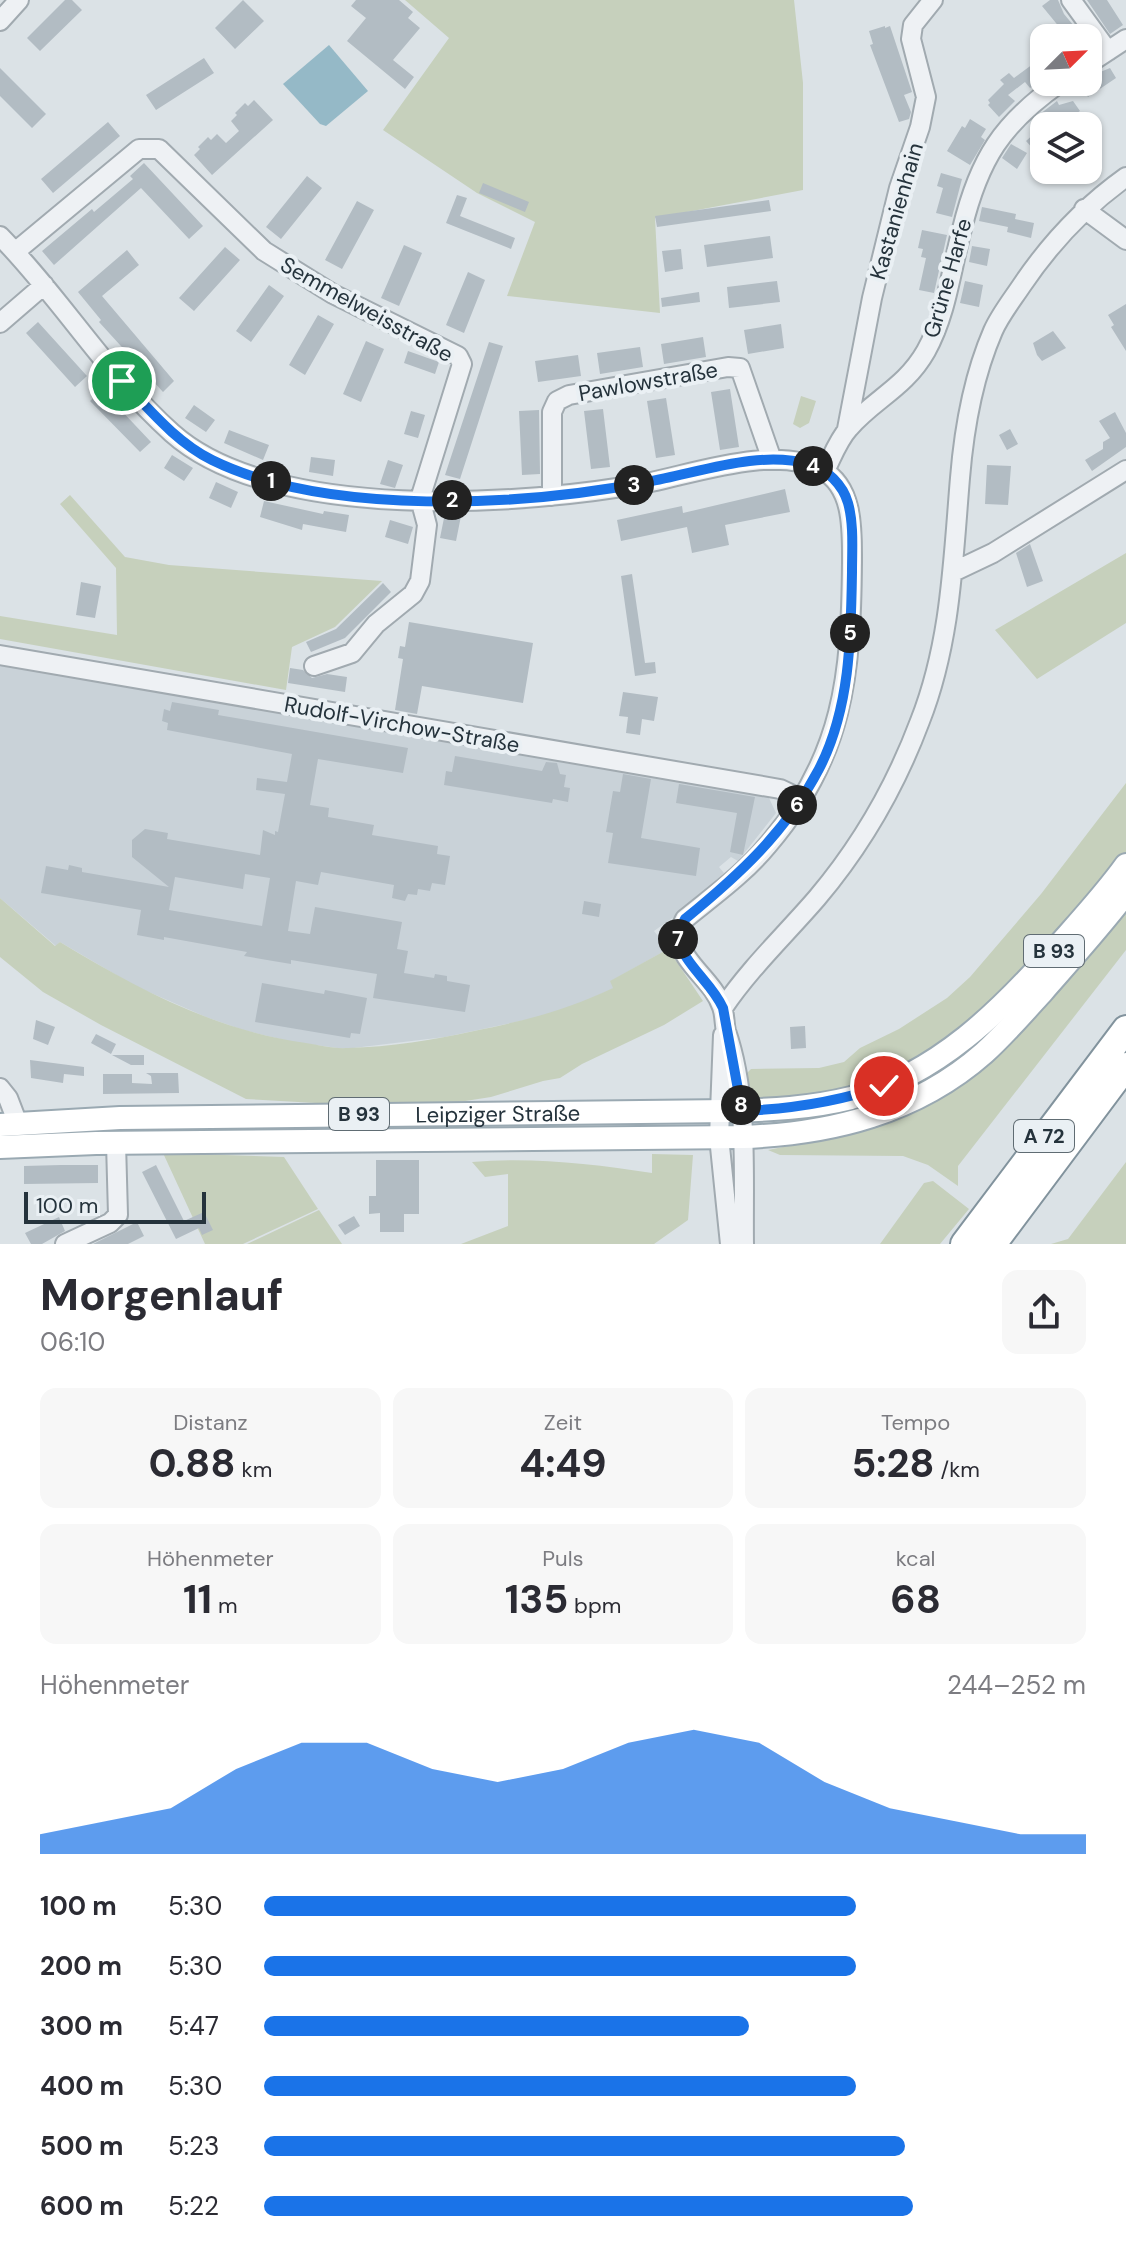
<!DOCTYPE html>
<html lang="de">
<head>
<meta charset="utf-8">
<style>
	:root { --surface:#fff; --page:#f7f7f7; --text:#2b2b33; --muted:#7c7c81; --accent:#1a73e8 }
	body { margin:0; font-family:"DM Sans",sans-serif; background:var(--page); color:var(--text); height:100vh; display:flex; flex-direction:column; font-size:30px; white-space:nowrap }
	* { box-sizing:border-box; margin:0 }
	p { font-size:26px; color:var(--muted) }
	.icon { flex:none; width:44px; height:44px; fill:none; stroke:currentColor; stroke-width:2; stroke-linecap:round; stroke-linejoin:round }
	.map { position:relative; height:1244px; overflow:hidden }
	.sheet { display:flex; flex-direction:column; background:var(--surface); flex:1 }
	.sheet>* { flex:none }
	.needle { width:52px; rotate:66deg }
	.controls { position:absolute; left:1030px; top:24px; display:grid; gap:16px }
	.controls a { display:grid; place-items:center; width:72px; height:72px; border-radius:16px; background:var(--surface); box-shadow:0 2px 6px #0004; font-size:40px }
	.scale { position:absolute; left:24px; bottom:20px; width:182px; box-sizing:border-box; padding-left:8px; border:4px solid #25333c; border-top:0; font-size:22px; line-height:28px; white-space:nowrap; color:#25333c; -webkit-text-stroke:6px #eaf0f4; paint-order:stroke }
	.pin { position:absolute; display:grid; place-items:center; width:68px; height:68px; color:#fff; margin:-34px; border:4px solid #fff; border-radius:50%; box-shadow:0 2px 8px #0007 }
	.km { position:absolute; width:40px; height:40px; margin:-20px; border-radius:50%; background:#222; color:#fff; font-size:22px; line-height:40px; text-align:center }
	.round { display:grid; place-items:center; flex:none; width:84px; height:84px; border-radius:16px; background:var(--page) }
	.head { display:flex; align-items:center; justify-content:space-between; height:136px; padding:0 40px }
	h1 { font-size:44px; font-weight:700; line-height:60px }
	.stats { display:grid; grid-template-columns:repeat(3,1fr); gap:12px; height:136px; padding:8px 40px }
	.stats div { display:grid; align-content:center; border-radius:16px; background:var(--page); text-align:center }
	.stats b { font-size:40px; font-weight:700 }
	.stats small { font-size:22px; font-weight:400 }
	.stats p { font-size:22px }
	.chart { height:224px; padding:16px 40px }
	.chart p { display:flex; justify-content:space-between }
	.chart svg { width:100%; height:144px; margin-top:8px; fill:var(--accent); opacity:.7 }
	ul { padding:0 40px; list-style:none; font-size:26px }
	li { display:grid; grid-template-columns:128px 96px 1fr; align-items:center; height:60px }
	li i { height:20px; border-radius:10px; background:var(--accent) }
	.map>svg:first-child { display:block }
	.built { fill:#c9d2d8 }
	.green { fill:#c6d0bc }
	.water { fill:#95b9c7 }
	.building { fill:#b2bcc3; fill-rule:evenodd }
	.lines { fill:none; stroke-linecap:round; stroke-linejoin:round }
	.minor-casing { stroke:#a1aab0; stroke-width:22 }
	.major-casing { stroke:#9aa9b2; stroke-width:26 }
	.highway-casing { stroke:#82939d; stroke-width:30 }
	.minor { stroke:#eef1f4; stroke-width:18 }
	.major { stroke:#fff; stroke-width:22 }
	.highway { stroke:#fff; stroke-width:26 }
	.route-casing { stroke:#fff; stroke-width:16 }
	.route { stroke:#1a73e8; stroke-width:10 }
	.labels { text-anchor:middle; stroke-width:8; stroke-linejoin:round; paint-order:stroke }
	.shield { fill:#eaf0f4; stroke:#606c73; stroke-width:2 }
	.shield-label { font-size:20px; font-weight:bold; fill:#25333c }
	.street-label { font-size:22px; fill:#25333c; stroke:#eaf0f4 }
</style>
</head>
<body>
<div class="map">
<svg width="1126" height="1244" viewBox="0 0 1126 1244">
	<rect width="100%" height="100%" fill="#dbe2e6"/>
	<path class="built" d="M0 664 609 767 610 770 740 789 769 798 776 813 738 861 731 857 719 867 724 873 681 912 654 931 668 949 611 981 614 988 571 1008 535 1018 445 1037 345 1049 293 1042 243 1030 206 1017 135 986 60 942 56 946 0 898Z"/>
	<path class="green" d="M405 0H794L803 83V190L655 218 660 313 507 296 535 222 477 193 383 130 449 38Z
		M801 396 816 401 809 423 800 428 793 424Z
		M70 495 125 557 169 565 382 581 335 627 292 647 286 690 0 639V616L117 635 116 568 60 504Z
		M1126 553V623L1037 679 995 630Z
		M1126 783V853L1106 880 976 1021 909 1064 834 1093 764 1100 753 1094 745 1075 751 1069 819 1068 844 1062 860 1048 899 1029 947 998 970 977 1041 894Z
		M0 898 55 946 60 942C136 988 216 1031 306 1043 319 1045 334 1049 348 1048 390 1047 434 1040 474 1031 527 1020 564 1011 613 988L610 981 668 949 703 1001 664 1025 582 1064 560 1078 543 1081 491 1097 446 1104 316 1103 246 1099 101 1025 43 992 0 957Z
		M1126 906V950L958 1166V1186L928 1165 903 1156 780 1155 768 1150 833 1137 938 1097Z
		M163 1153 284 1157 318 1209 243 1244H205Z
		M652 1154 693 1155 688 1220 654 1244H461L508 1226V1174L485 1177 472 1162C533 1157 592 1164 652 1173Z
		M1126 1162V1244H1051L1068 1239Z
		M933 1181 969 1209 940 1244H880L924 1183Z
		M319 1210 342 1244H247Z"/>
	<path class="water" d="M329 45 368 91 326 126 320 124 283 84Z"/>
	<path class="building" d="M65 0H72L82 10 40 51 27 38Z
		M243 0 264 21 235 49 215 28Z
		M356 0H399L413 12 408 18 420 28 393 60 414 77 405 89 347 41 366 18 351 6Z
		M1050 0H1058L1064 14 1084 38H1060L1065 34 1042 6Z
		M1087 0H1107L1123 25 1110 34Z
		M885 26V28L890 26 912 92 904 95 911 112 909 119 899 122 870 45 873 44 869 31Z
		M204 58 214 73 156 110 146 95Z
		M1033 64 1044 78 1030 88 1025 82 1008 95 1015 101 999 117 988 105 990 103 988 100 1004 84 1000 80 1009 73 1014 78Z
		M0 68 46 114 32 128 0 96Z
		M1110 68 1116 78 1088 97 1079 84 1088 82V78L1093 75Z
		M254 100 273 120 212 175 194 155 200 149 198 147 208 137 211 140 217 134 226 143 239 131 231 121 237 115 235 113 245 103 248 106Z
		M1057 101 1059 105 1073 101 1080 111 1057 126H1048L1040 114Z
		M970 119 986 129 981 137 985 140 970 165 947 151 962 126 965 128Z
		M108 122 120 136 53 193 41 179Z
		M1036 132 1044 140V161L1026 141Z
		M1011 144 1027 153 1017 169 1002 158Z
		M144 163 203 226 189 239 141 188 54 265 42 251 92 209 94 212 133 179 130 176Z
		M941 173 962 179 952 217 936 213 943 188 937 186Z
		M307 176 322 188 281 239 266 227Z
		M483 183 529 202 525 212 479 193Z
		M457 195 467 198 460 216 515 238 511 249 446 223Z
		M769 200 771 211 657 227 655 216Z
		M357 201 374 210 342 269 325 260Z
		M982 207 1016 214 1015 219 1034 223 1031 238 1007 232 1008 227 979 221Z
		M922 230 947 235 934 293 919 290 926 258 921 257 923 249 918 248Z
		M770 236 773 258 707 267 704 245Z
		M404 245 422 253 399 306 381 298Z
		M972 246 990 249 987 266 969 262Z
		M225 247 240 260 194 311 179 298Z
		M681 249 683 269 665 272 662 251Z
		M127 250 139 265 102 296 174 381 163 392 99 322 101 320 78 292Z
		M468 272 485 280 464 333 446 325Z
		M777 281 780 302 729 308 727 287Z
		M965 281 983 285 979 307 960 303Z
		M269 285 284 296 251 342 236 331Z
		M699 292 700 302 662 307 661 298Z
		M1126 304V351L1111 327 1114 325 1108 315Z
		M318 315 334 324 305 375 289 365Z
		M38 322 87 376 75 387 26 333Z
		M781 324 784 348 748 354 744 330Z
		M1053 331 1066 348 1042 361 1037 355 1033 343Z
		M703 337 706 357 664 364 661 344Z
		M366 341 384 349 361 402 343 394Z
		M489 342 503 346 460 479 445 475Z
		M640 347 643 367 600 374 597 353Z
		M408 351 439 362 435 374 404 363Z
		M578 355 581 376 538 382 535 361Z
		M730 389 739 447 720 450 711 392Z
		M102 390 151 442 140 452 90 401Z
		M666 398 675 455 656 458 647 401Z
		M194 405 215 420 206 432 185 418Z
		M603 409 610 467 591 469 584 411Z
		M539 410 540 474 522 475 519 411Z
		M411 411 425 415 418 438 404 434Z
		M1115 412 1126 433V447L1092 471 1085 460 1103 449V442L1110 438 1099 421Z
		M1010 429 1018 444 1007 450 999 435Z
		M229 430 269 445 263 460 224 443Z
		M172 455 193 468 184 481 164 468Z
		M311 457 335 460 333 476 309 472Z
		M388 460 403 465 395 488 380 484Z
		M987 465 1011 466 1008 505 985 504Z
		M216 482 238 492 231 508 209 498Z
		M785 489 790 512 725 525 729 545 692 553 687 527 621 541 617 520 682 506 683 513Z
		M264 501 323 514 324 511 349 515 346 532 303 524 302 530 260 517Z
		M445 513 461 516 456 541 440 538Z
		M390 520 413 527 408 544 385 537Z
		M1030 544 1043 581 1027 587 1016 553Z
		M632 574 645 663 655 662 656 673 635 676 621 576Z
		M81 582 101 586 95 618 76 615Z
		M383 583 391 592 345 638 311 652 306 642 336 629Z
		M409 622 533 643 523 703 422 686 417 714 395 710 403 659 398 658 400 646 405 647Z
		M290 668 303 670 312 678 327 674 347 677 345 692 288 683Z
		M623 692 658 697 654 721 642 719 640 735 626 733 628 717 619 716Z
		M172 702 219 710 218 715 408 748 403 773 318 759 310 805 329 808 328 817 374 825 372 835 438 846 437 854 450 856 445 885 432 883 430 891 418 889 417 895 408 894 405 901 392 898 394 885 321 872 318 885 296 881 288 931 310 934 315 907 402 922 397 949 408 951 404 973 434 978 435 974 447 976V981L470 985 465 1012 373 998 377 974 291 960V964L273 961 244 956 247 952 164 937V940L137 935 141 910 41 893 46 866 68 870 69 865 82 868V872L169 887 132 857V840L145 829 168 833 167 839 260 855 263 830 275 835V831L278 832 285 794 256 790 257 778 287 782 292 754 167 730 168 723 162 721 164 709 170 711ZM245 874 270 878 262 926 169 910 175 877 243 889Z
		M455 756 542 771 546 762 557 763 560 774 566 775 564 787 570 788 568 802 553 799 552 803 444 785 446 771 452 772Z
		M623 774 651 779 641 838 700 848 696 876 608 863 613 833 606 832 613 791 620 792Z
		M679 784 755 797 743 855 730 852 737 813 676 803Z
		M584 901 601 904 599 917 582 914Z
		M262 983 324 994 325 990 367 998 360 1034 351 1033 350 1038 255 1022Z
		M36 1020 55 1027 48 1045 33 1039Z
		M805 1026 806 1048 791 1049 790 1027Z
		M96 1034 116 1044 111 1054 91 1043Z
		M112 1055H144V1065H131Z
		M30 1060 84 1067V1076L64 1074 63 1083 31 1078Z
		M146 1073H178L179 1093 103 1094V1074H132V1083L152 1084 151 1076Z
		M376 1160H419V1214H404V1232H380V1213L369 1214V1196H376Z
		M61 1165H98V1183L24 1184V1166Z
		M156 1165 184 1221 204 1212 213 1230 202 1235 199 1228 176 1239 142 1172Z
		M354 1216 360 1226 345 1235 338 1225Z
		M59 1217 65 1231 42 1244H31L25 1233Z
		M137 1222 144 1236 128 1244H93Z"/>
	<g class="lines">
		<g class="minor-casing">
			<path id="minor" d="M1071 0 1108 51
				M0 21 19 0
				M1088 64 1126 39
				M1084 209 1126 240
				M0 236C61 298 107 375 172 433 273 523 526 506 651 482 699 472 777 445 822 470 854 487 852 531 852 562 851 675 844 757 767 846 744 874 713 896 685 919L677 935C683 965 713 980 722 1007 725 1015 724 1023 726 1031 749 1098 743 1174 744 1244
				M15 252 139 149H159L264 251 333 294 458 356 462 364 420 499 427 525 420 581 413 594 376 624 352 653 314 666
				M0 323 44 285
				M847 429 872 298 899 188 920 127 926 97 911 39 913 25 933 0
				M825 471C832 457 838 440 849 428 874 399 905 388 926 351 947 313 951 270 962 229 979 159 1002 123 1061 82
				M552 496V412L557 401 569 395 728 367 740 368 772 460
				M953 572 993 553 1126 470
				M0 655 780 789 801 799
				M723 1008C750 968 786 934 817 898 861 846 896 785 920 721 951 642 953 561 960 478 964 429 973 377 993 331 1000 315 1012 300 1022 285 1051 242 1084 207 1126 177
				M723 1035 719 1137 730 1244
				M0 1088 8 1098 18 1124
				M65 1244 110 1223 118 1215 116 1143"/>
		</g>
		<g class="major-casing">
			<g id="major">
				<path id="s1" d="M0 1125 120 1118 729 1111C770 1110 811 1108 851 1098 938 1074 1001 1011 1059 945 1082 919 1106 893 1126 865"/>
				<path d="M0 1147 96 1143 742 1137C831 1134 916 1113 984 1053 1005 1034 1024 1012 1043 991 1071 959 1100 927 1126 893"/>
			</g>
		</g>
		<g class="highway-casing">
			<path id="highway" d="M964 1244 1126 1029
				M993 1244 1126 1066"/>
		</g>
		<use href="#minor" class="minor"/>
		<use href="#major" class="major"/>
		<use href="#highway" class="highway"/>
	</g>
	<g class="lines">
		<g class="route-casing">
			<path id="route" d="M122 381C150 410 176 442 212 460 328 517 523 506 647 482 699 473 757 450 809 464 827 469 843 485 848 503 854 524 852 550 852 572 851 639 850 709 819 769 786 832 739 875 685 919L677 935C683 965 711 981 723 1008L742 1111C791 1109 837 1102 884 1086"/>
		</g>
		<use href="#route" class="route"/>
	</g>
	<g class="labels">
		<g class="shield">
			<rect x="1024" y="935" width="60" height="32" rx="6"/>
			<rect x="329" y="1098" width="60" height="32" rx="6"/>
			<rect x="1014" y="1120" width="60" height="32" rx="6"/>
		</g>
		<g class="shield-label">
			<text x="1054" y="958">B 93</text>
			<text x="359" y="1121">B 93</text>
			<text x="1044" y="1143">A 72</text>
		</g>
		<g class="street-label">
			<text transform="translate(896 211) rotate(-74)" y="8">Kastanienhain</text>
			<text transform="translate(947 278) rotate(-74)" y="8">Grüne Harfe</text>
			<text transform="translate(367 309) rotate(29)" y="8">Semmelweisstraße</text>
			<text transform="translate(648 381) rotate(-10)" y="8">Pawlowstraße</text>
			<text transform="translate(402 724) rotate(10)" y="8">Rudolf-Virchow-Straße</text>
			<text dy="8" stroke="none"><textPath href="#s1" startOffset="498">Leipziger Straße</textPath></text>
		</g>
	</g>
</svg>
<div class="controls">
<a><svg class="needle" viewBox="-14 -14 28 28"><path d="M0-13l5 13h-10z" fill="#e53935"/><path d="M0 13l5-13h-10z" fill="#7c7c81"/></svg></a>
<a><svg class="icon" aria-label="layers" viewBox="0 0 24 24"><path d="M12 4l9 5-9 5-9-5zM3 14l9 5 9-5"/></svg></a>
</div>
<div class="scale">100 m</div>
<div class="pin" style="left:122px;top:381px;background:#1e9e55"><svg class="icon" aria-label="arrive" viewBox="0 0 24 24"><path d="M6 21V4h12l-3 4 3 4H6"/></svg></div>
<div class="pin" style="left:884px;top:1086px;background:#d93025"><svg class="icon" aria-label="check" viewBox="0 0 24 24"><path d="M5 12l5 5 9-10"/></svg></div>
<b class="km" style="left:271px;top:481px">1</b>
<b class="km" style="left:452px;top:500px">2</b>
<b class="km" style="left:634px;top:485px">3</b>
<b class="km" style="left:813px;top:466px">4</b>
<b class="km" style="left:850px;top:633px">5</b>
<b class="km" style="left:797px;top:805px">6</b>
<b class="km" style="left:678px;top:939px">7</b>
<b class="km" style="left:741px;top:1105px">8</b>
</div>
<section class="sheet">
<div class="head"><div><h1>Morgenlauf</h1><p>06:10</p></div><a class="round"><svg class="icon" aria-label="share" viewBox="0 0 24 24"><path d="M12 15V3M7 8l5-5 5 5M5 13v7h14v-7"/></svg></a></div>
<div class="stats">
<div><p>Distanz</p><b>0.88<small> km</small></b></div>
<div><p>Zeit</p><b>4:49</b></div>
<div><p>Tempo</p><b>5:28<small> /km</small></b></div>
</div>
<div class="stats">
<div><p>Höhenmeter</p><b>11<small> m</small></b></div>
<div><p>Puls</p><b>135<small> bpm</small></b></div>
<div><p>kcal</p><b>68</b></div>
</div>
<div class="chart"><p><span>Höhenmeter</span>244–252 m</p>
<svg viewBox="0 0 160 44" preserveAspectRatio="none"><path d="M0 44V38L10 34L20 30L30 18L40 10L50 10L60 18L70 22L80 18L90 10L100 6L110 10L120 22L130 30L140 34L150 38L160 38V44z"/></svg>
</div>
<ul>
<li><b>100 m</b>5:30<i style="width:72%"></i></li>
<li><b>200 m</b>5:30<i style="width:72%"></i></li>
<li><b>300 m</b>5:47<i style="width:59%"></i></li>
<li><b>400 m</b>5:30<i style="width:72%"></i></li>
<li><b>500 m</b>5:23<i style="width:78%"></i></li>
<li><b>600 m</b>5:22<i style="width:79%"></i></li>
</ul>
</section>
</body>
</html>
